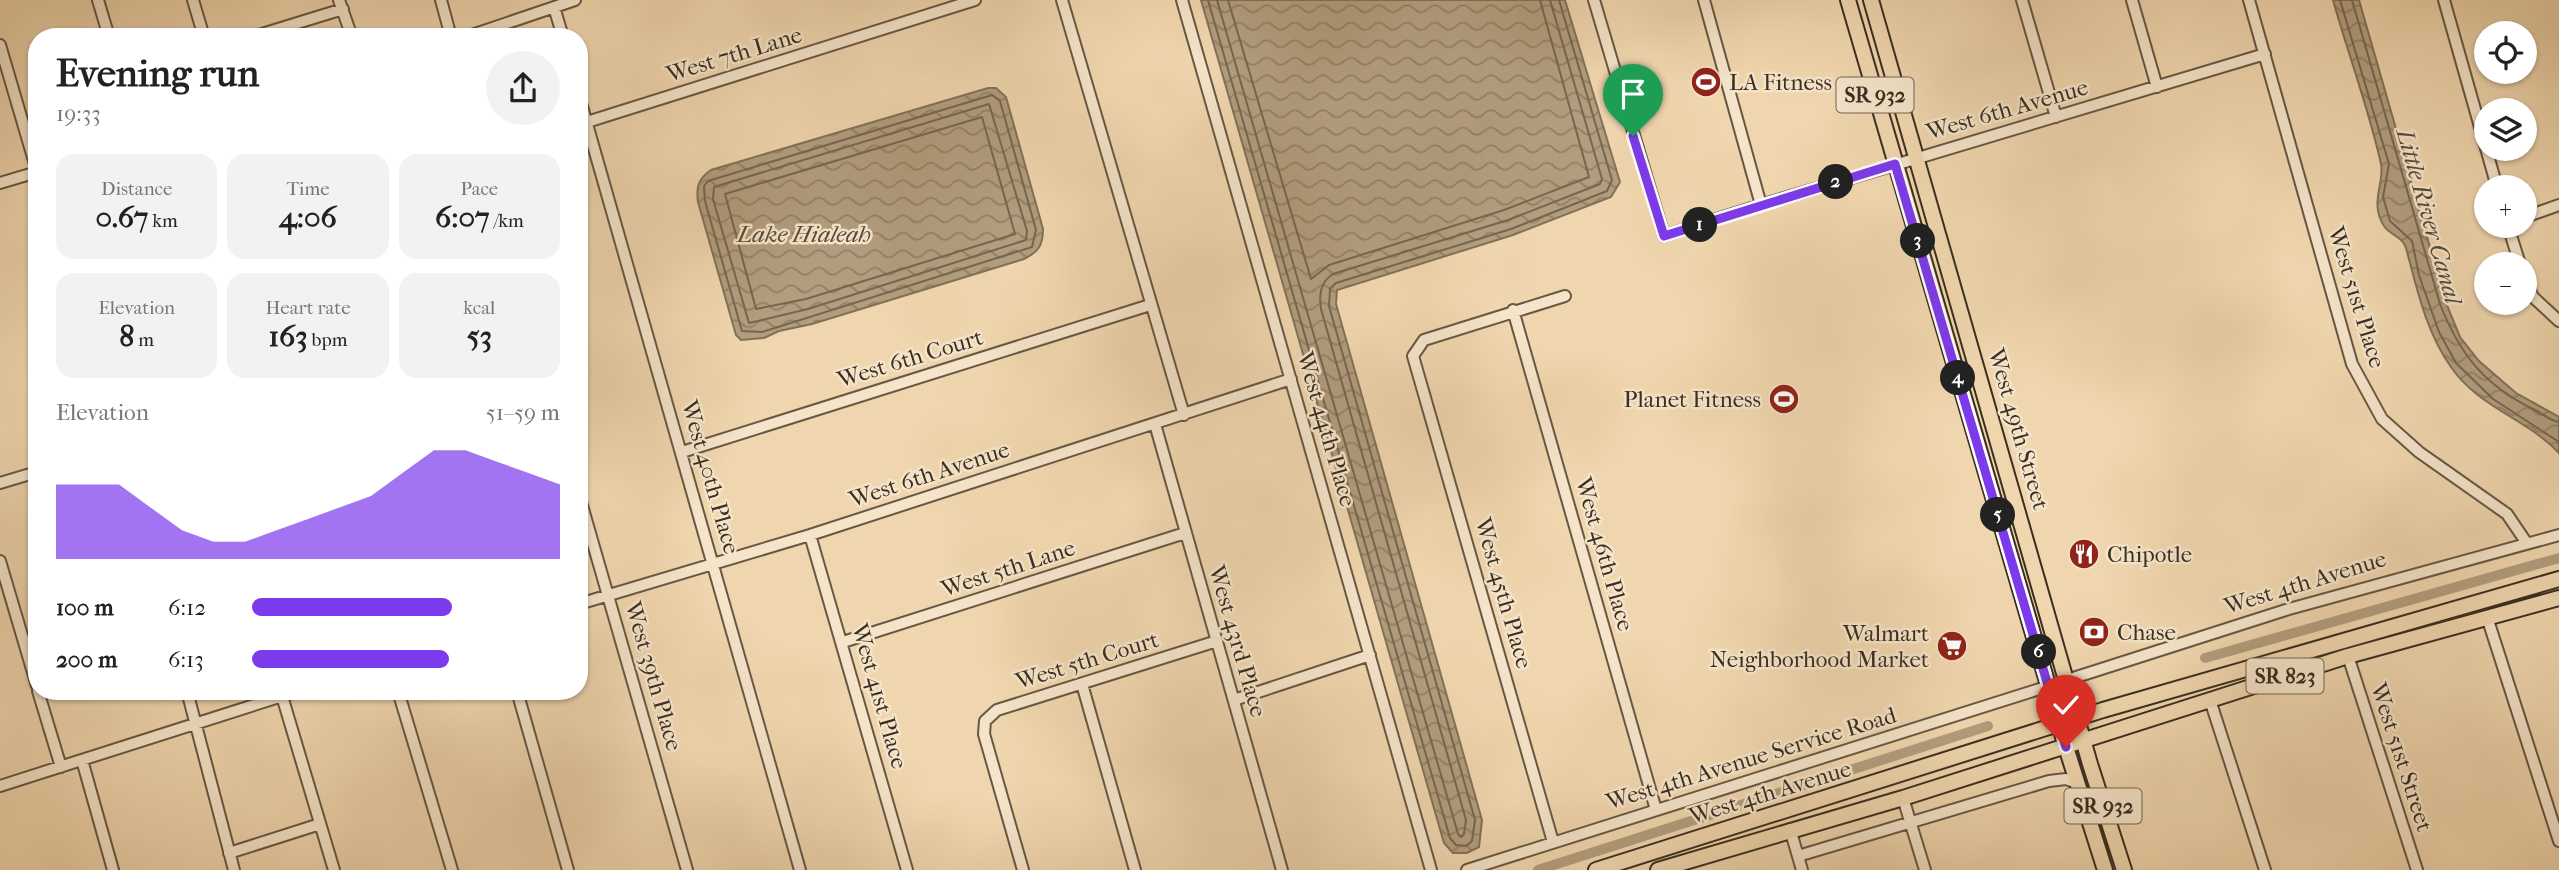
<!DOCTYPE html>
<html lang="en">
<head>
<meta charset="utf-8">
<style>
	:root { --surface:#fff; --page:#f2f2f2; --text:#222; --muted:#767676; --accent:#7c3aed }
	body { margin:0; font-family:"IM FELL French Canon",serif; background:var(--page); color:var(--text); height:100vh; display:flex; flex-direction:column; font-size:26px; white-space:nowrap }
	* { box-sizing:border-box; margin:0 }
	p { font-size:23px; color:var(--muted) }
	.icon { flex:none; width:38px; height:38px; fill:none; stroke:currentColor; stroke-width:2; stroke-linecap:round; stroke-linejoin:round }
	.map { position:relative; flex:1; overflow:hidden }
	.sheet { position:absolute; left:28px; top:28px; width:560px; height:672px; display:flex; flex-direction:column; background:var(--surface); border-radius:28px; box-shadow:0 2px 5px #0004 }
	.sheet>* { flex:none }
	.fabs { position:absolute; left:2474px; top:21px; display:grid; gap:14px }
	.fabs a { display:grid; place-items:center; width:63px; height:63px; border-radius:50%; background:var(--surface); box-shadow:0 2px 5px #0004; font-size:35px }
	.pin { position:absolute; display:grid; place-items:center; width:60px; height:60px; color:#fff; margin:-72px -30px; border-radius:50% 50% 50% 0; rotate:-45deg; box-shadow:0 0 7px #0007 }
	.pin .icon { rotate:45deg }
	.km { position:absolute; width:35px; height:35px; margin:-18px; border-radius:50%; background:#222; color:#fff; font-size:19px; line-height:35px; text-align:center }
	.round { display:grid; place-items:center; flex:none; width:74px; height:74px; border-radius:37px; background:var(--page) }
	.overview { display:flex; align-items:center; justify-content:space-between; height:119px; padding:0 28px }
	h1 { font-size:38px; font-weight:800; line-height:52px }
	.figures { display:grid; grid-template-columns:repeat(3,1fr); gap:10px; height:119px; padding:7px 28px }
	.figures div { display:grid; align-content:center; border-radius:18px; background:var(--page); text-align:center }
	.figures b { font-size:30px; font-weight:800 }
	.figures small { font-size:19px; font-weight:400 }
	.figures p { font-size:19px }
	.chart { height:196px; padding:14px 28px }
	.chart p { display:flex; justify-content:space-between }
	.chart svg { width:100%; height:126px; margin-top:7px; fill:var(--accent); opacity:.7 }
	ul { padding:0 28px; list-style:none; font-size:23px }
	li { display:grid; grid-template-columns:112px 84px 1fr; align-items:center; height:52px }
	li i { height:18px; border-radius:9px; background:var(--accent) }
	.map>svg:first-child { display:block }
	.water { fill:url(#water-waves); stroke:#827158; stroke-width:2 }
	.lines { fill:none; stroke-linecap:round; stroke-linejoin:round }
	.shore { stroke:#76664f; stroke-width:2 }
	.canal { stroke:#b29d7e; stroke-width:10 }
	.minor-casing { stroke:#675844; stroke-width:14 }
	.major-casing { stroke:#392e20; stroke-width:18 }
	.minor { stroke:#f5e4ca; stroke-width:10 }
	.major { stroke:#f0d6ae; stroke-width:14 }
	.route-casing { stroke:#fff; stroke-width:14 }
	.route { stroke:#7c3aed; stroke-width:9 }
	.labels { text-anchor:middle; stroke-width:5; stroke-linejoin:round; paint-order:stroke }
	.shield { fill:#f5e4ca; stroke:#716553; stroke-width:2 }
	.shield-label { font-size:21px; font-weight:bold; fill:#392e20 }
	.street-label { font-size:23px; fill:#392e20; stroke:#f5e4ca }
	.poi-label { font-size:23px; fill:#392e20; stroke:#f5e4ca; text-anchor:start }
	.water-label { font-size:24px; font-style:italic; fill:#574a38; stroke:#f5e4ca }
</style>
</head>
<body>
<div class="map">
<svg width="2559" height="870" viewBox="0 0 2559 870">
	<defs>
		<pattern id="water-waves" width="16" height="10" patternUnits="userSpaceOnUse" patternTransform="scale(1.75)"><rect width="16" height="10" fill="#b29d7e"/><path d="M0 5q4-4 8 0t8 0" fill="none" stroke="#928067"/></pattern>
	</defs>
	<rect width="100%" height="100%" fill="#f0d6ae"/>
	<filter id="stains"><feTurbulence type="fractalNoise" baseFrequency=".00286" numOctaves="4"/><feColorMatrix values="0 0 0 0 .2 0 0 0 0 .09 0 0 0 0 .02 0 0 0 .5 -.17"/></filter>
	<radialGradient id="worn" r=".72"><stop offset=".6" stop-color="#630" stop-opacity="0"/><stop offset="1" stop-color="#630" stop-opacity=".3"/></radialGradient>
	<path class="water" d="M1201 0H1565L1620 182 1611 197 1513 235 1337 290 1336 304 1482 820 1479 847 1467 853H1453L1444 843Z
		M2333 0H2359L2446 303 2460 337 2479 361 2516 393 2559 417V453C2527 419 2478 407 2451 367 2426 332 2417 289 2406 248 2403 237 2390 235 2384 226 2369 203 2385 182 2381 164 2369 109 2348 54 2333 0Z
		M988 88H996L1006 97 1043 229C1043 246 1038 252 1024 259L812 324 779 331 764 338 741 340 736 335 698 202C696 187 698 179 711 170Z"/>
	<g class="lines">
		<path class="shore" d="M1208 0 1450 838 1456 845 1466 846 1472 841 1475 820 1329 306 1330 289 1336 283 1511 229 1607 191 1612 180 1559 0
			M1217 0 1458 834 1461 837 1464 834 1466 820 1321 309C1319 295 1320 282 1333 274L1508 220 1600 184 1602 179 1550 0
			M1228 0 1311 279 1329 265 1504 210 1589 177 1540 0
			M2340 0 2389 164 2383 197 2390 221 2412 241 2419 275 2439 332 2456 363 2493 399 2559 442
			M2352 0 2440 304C2460 355 2485 386 2535 410 2543 414 2550 421 2559 422
			M992 95 1000 101 1036 230 1032 247 762 332 742 331 705 201 704 186 708 181Z
			M989 104 1027 231 1026 240 808 309 749 323 713 199 714 187Z
			M982 117 1015 234 806 299 756 309 725 194Z"/>
		<path class="canal" d="M2205 658 2559 558
			M1538 870 1988 726"/>
		<g class="minor-casing">
			<path id="minor" d="M98 0 109 37
				M193 0 204 37
				M339 0 352 37
				M441 0 451 37
				M1062 0 1184 415
				M1182 0 1431 870
				M1594 0 1664 236 1761 205 2265 54
				M1704 0 1761 205
				M2022 0 2056 117
				M2132 0 2157 87
				M2249 0 2352 364 2382 419 2419 452 2507 514 2526 542
				M2444 0 2497 187
				M554 7 563 37
				M252 37 343 9
				M466 37 575 0
				M0 45 37 171
				M579 96 800 870
				M587 122 975 0
				M0 183 37 172
				M2525 217 2559 205
				M2508 226 2520 264
				M2525 280 2533 297 2559 321
				M1513 310 1656 810
				M1155 424 1282 870
				M682 452 1150 305
				M0 483 37 472
				M579 495 687 870
				M810 535 907 870
				M0 561 37 686
				M579 604 810 535 1291 379
				M2487 617 2559 841
				M843 642 1185 533
				M2348 656 2417 870
				M2067 680 2289 609 2559 535
				M1082 684 1135 870
				M38 691 61 767
				M187 691 234 870
				M398 691 452 870
				M517 691 568 870
				M282 696 334 870
				M1234 700 1370 655
				M2210 700 2265 870
				M82 760 113 870
				M0 786 298 691
				M1903 798 1925 870
				M1790 829 1802 870
				M1553 842 1413 356 1424 340 1565 296
				M229 853 320 824
				M1798 856 2049 781 2066 779 2077 783
				M1023 870 984 734 985 721 997 710 1217 641
				M1467 870 2049 686"/>
		</g>
		<g class="major-casing">
			<path id="major" d="M1848 0 2066 747 2105 870
				M1871 0 2090 764 2124 870
				M1596 870 2103 710 2559 579
				M1658 870 1903 798 2348 656 2559 598"/>
		</g>
		<use href="#minor" class="minor"/>
		<use href="#major" class="major"/>
	</g>
	<g class="lines">
		<g class="route-casing">
			<path id="route" d="M1633 136 1664 236 1895 164 2066 747"/>
		</g>
		<use href="#route" class="route"/>
	</g>
	<defs>
		<g id="stadium-disc" transform="scale(1.575)"><circle r="9.5" fill="#8f2418" stroke="#f5e4ca"/><path d="M0-5a6.5 5 0 1 0 0 10a6.5 5 0 1 0 0-10ZM-3.5-1.8h7v3.6h-7Z" fill="#fff"/></g>
		<g id="restaurant-disc" transform="scale(1.575)"><circle r="9.5" fill="#8f2418" stroke="#f5e4ca"/><path d="M-5-6h1v4h1v-4h1v4h1v-4h1v5L-1.5 .5V6h-2V.5L-5-1ZM5-6V6H3V1.5H1.5Q1.5-4 5-6Z" fill="#fff"/></g>
		<g id="bank-disc" transform="scale(1.575)"><circle r="9.5" fill="#8f2418" stroke="#f5e4ca"/><path d="M-6-4H6V4H-6ZM0-2.3a2.3 2.3 0 1 0 0 4.6a2.3 2.3 0 1 0 0-4.6Z" fill="#fff"/></g>
		<g id="supermarket-disc" transform="scale(1.575)"><circle r="9.5" fill="#8f2418" stroke="#f5e4ca"/><path d="M-6-5.5h2.5l.6 2H6L4.5 2H-2.5L-4.4-4H-6ZM-1.5 3.2a1.3 1.3 0 1 0 .1 0ZM3 3.2a1.3 1.3 0 1 0 .1 0Z" fill="#fff"/></g>
	</defs>
	<g fill-rule="evenodd">
		<use href="#stadium-disc" x="1706" y="82"/>
		<use href="#stadium-disc" x="1784" y="399"/>
		<use href="#restaurant-disc" x="2084" y="554"/>
		<use href="#bank-disc" x="2094" y="632"/>
		<use href="#supermarket-disc" x="1952" y="646"/>
	</g>
	<g class="labels">
		<g class="shield">
			<rect x="1836.5" y="77.5" width="77" height="35" rx="5"/>
			<rect x="2246.5" y="658.5" width="77" height="35" rx="5"/>
			<rect x="2064.5" y="788.5" width="77" height="35" rx="5"/>
		</g>
		<g class="shield-label">
			<text x="1875" y="102">SR 932</text>
			<text x="2285" y="683">SR 823</text>
			<text x="2103" y="813">SR 932</text>
		</g>
		<g class="street-label">
			<text transform="translate(734 54) rotate(-17)" y="8">West 7th Lane</text>
			<text transform="translate(2007 109) rotate(-16)" y="8">West 6th Avenue</text>
			<text transform="translate(2357 297) rotate(73)" y="8">West 51st Place</text>
			<text transform="translate(910 358) rotate(-17)" y="8">West 6th Court</text>
			<text transform="translate(1327 429) rotate(74)" y="8">West 44th Place</text>
			<text transform="translate(2019 429) rotate(74)" y="8">West 49th Street</text>
			<text transform="translate(929 474) rotate(-18)" y="8">West 6th Avenue</text>
			<text transform="translate(711 477) rotate(74)" y="8">West 40th Place</text>
			<text transform="translate(1605 554) rotate(74)" y="8">West 46th Place</text>
			<text transform="translate(1008 568) rotate(-18)" y="8">West 5th Lane</text>
			<text transform="translate(2305 582) rotate(-17)" y="8">West 4th Avenue</text>
			<text transform="translate(1504 593) rotate(74)" y="8">West 45th Place</text>
			<text transform="translate(1238 641) rotate(74)" y="8">West 43rd Place</text>
			<text transform="translate(1087 660) rotate(-17)" y="8">West 5th Court</text>
			<text transform="translate(654 676) rotate(74)" y="8">West 39th Place</text>
			<text transform="translate(880 696) rotate(74)" y="8">West 41st Place</text>
			<text transform="translate(2402 757) rotate(72)" y="8">West 51st Street</text>
			<text transform="translate(1751 758) rotate(-17)" y="8">West 4th Avenue Service Road</text>
			<text transform="translate(1770 792) rotate(-17)" y="8">West 4th Avenue</text>
		</g>
		<g class="poi-label">
			<text x="1729" y="90">LA Fitness</text>
			<text x="1761" y="407" text-anchor="end">Planet Fitness</text>
			<text x="2107" y="562">Chipotle</text>
			<text x="2117" y="640">Chase</text>
			<text x="1929" y="641" text-anchor="end">Walmart<tspan x="1929" dy="26">Neighborhood Market</tspan></text>
		</g>
		<g class="water-label">
			<text transform="translate(2429 216) rotate(74)" y="8">Little River Canal</text>
			<text x="804" y="242">Lake Hialeah</text>
		</g>
	</g>
	<rect width="100%" height="100%" filter="url(#stains)"/>
	<rect width="100%" height="100%" fill="url(#worn)"/>
</svg>
<div class="fabs">
<a><svg class="icon" aria-label="locate" viewBox="0 0 24 24"><circle cx="12" cy="12" r="6"/><path d="M12 2v4M12 18v4M2 12h4M18 12h4"/></svg></a>
<a><svg class="icon" aria-label="layers" viewBox="0 0 24 24"><path d="M12 4l9 5-9 5-9-5zM3 14l9 5 9-5"/></svg></a>
<a>+</a>
<a>−</a>
</div>
<div class="pin" style="left:1633px;top:136px;background:#1e9e55"><svg class="icon" aria-label="arrive" viewBox="0 0 24 24"><path d="M6 21V4h12l-3 4 3 4H6"/></svg></div>
<div class="pin" style="left:2066px;top:747px;background:#d93025"><svg class="icon" aria-label="check" viewBox="0 0 24 24"><path d="M5 12l5 5 9-10"/></svg></div>
<b class="km" style="left:1700px;top:225px">1</b>
<b class="km" style="left:1836px;top:182px">2</b>
<b class="km" style="left:1918px;top:241px">3</b>
<b class="km" style="left:1958px;top:378px">4</b>
<b class="km" style="left:1998px;top:515px">5</b>
<b class="km" style="left:2039px;top:652px">6</b>
<section class="sheet">
<div class="overview"><div><h1>Evening run</h1><p>19:33</p></div><a class="round"><svg class="icon" aria-label="share" viewBox="0 0 24 24"><path d="M12 15V3M7 8l5-5 5 5M5 13v7h14v-7"/></svg></a></div>
<div class="figures">
<div><p>Distance</p><b>0.67<small> km</small></b></div>
<div><p>Time</p><b>4:06</b></div>
<div><p>Pace</p><b>6:07<small> /km</small></b></div>
</div>
<div class="figures">
<div><p>Elevation</p><b>8<small> m</small></b></div>
<div><p>Heart rate</p><b>163<small> bpm</small></b></div>
<div><p>kcal</p><b>53</b></div>
</div>
<div class="chart"><p><span>Elevation</span>51–59 m</p>
<svg viewBox="0 0 160 44" preserveAspectRatio="none"><path d="M0 44V18L10 18L20 18L30 26L40 34L50 38L60 38L70 34L80 30L90 26L100 22L110 14L120 6L130 6L140 10L150 14L160 18V44z"/></svg>
</div>
<ul>
<li><b>100 m</b>6:12<i style="width:65%"></i></li>
<li><b>200 m</b>6:13<i style="width:64%"></i></li>
</ul>
</section>
</div>
</body>
</html>
